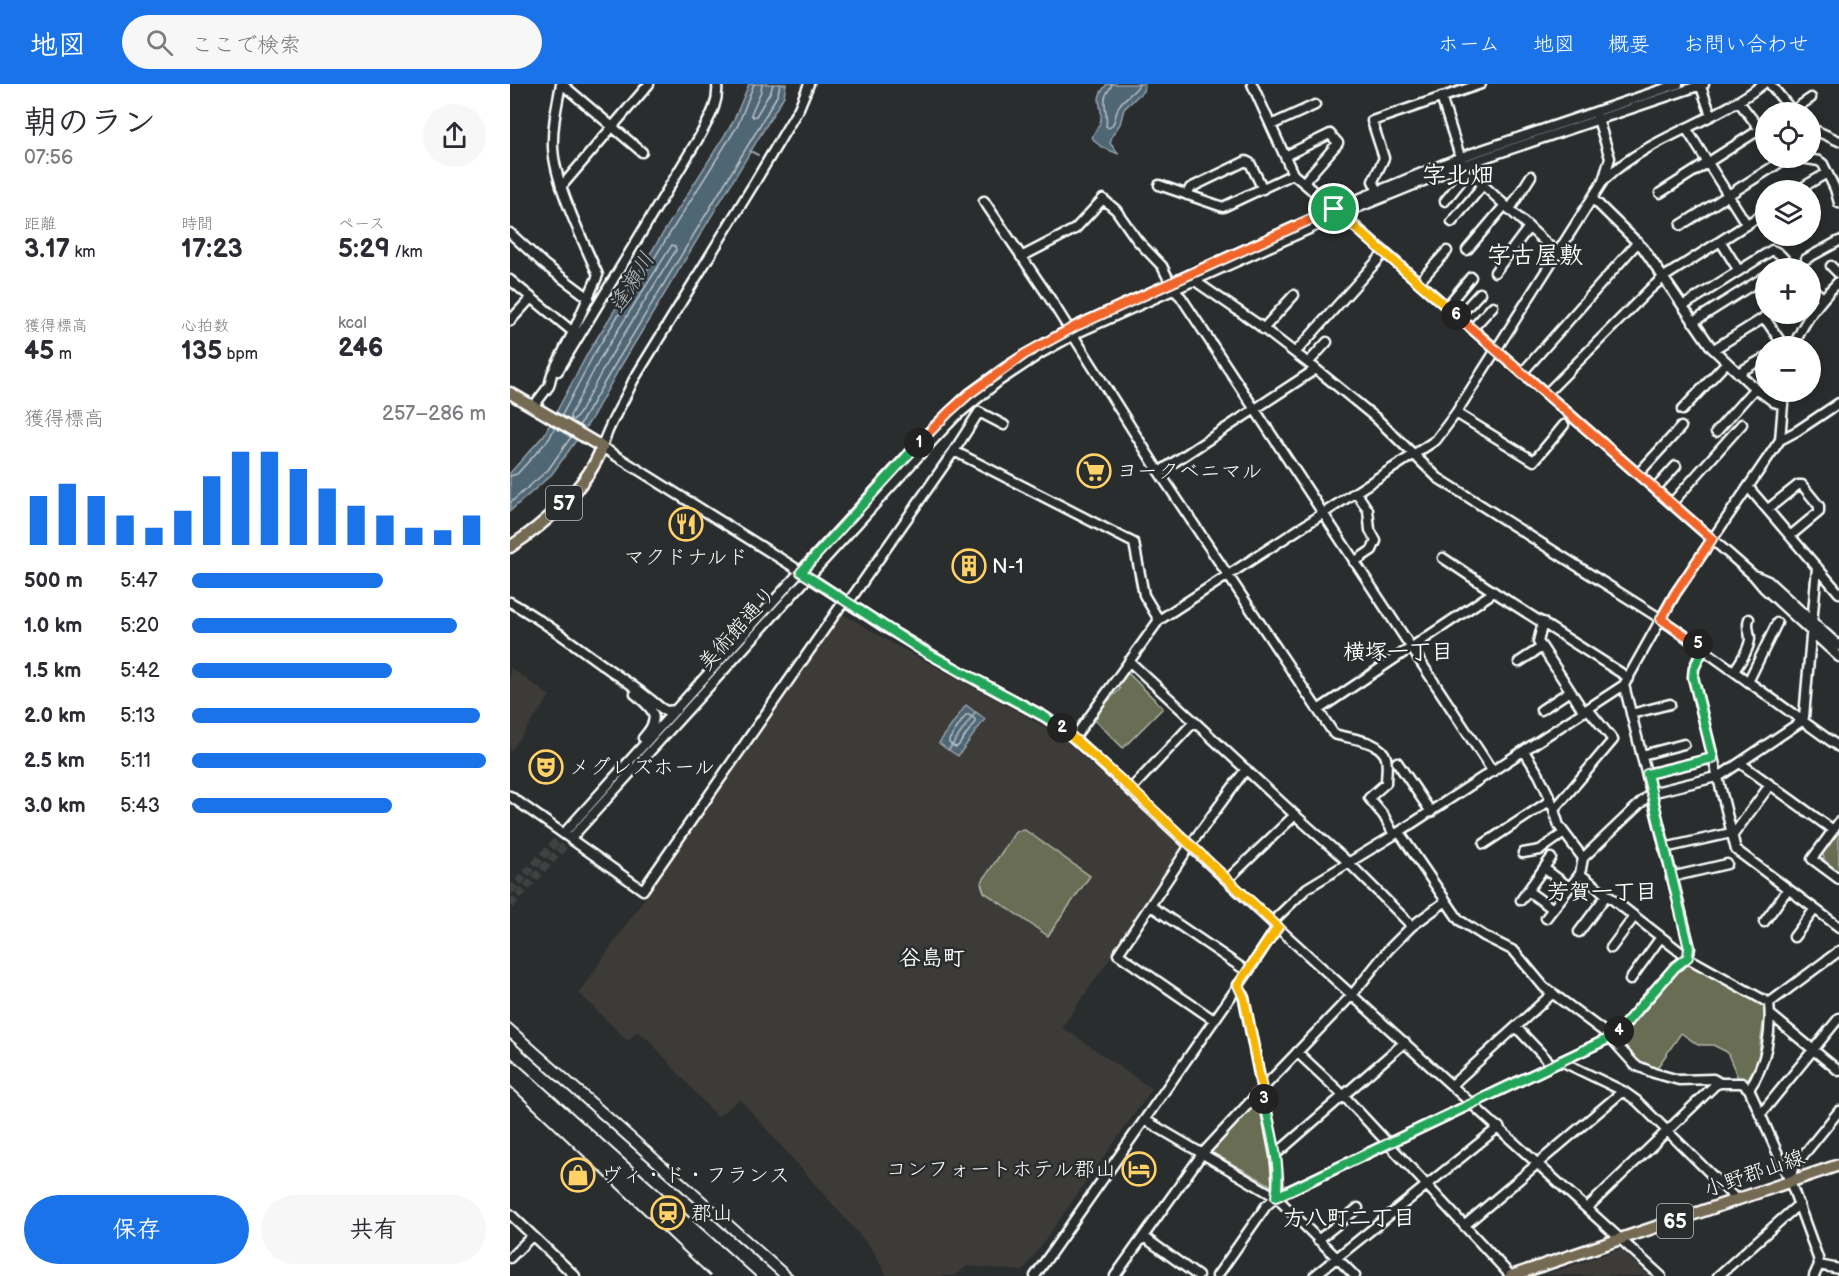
<!DOCTYPE html>
<html lang="ja">
<head>
<meta charset="utf-8">
<style>
	:root { --surface:#fff; --page:#f7f7f7; --text:#2b2b33; --muted:#7c7c81; --accent:#1a73e8 }
	body { margin:0; font-family:"Balsamiq Sans","Klee One",sans-serif; background:var(--page); color:var(--text); height:100vh; display:flex; flex-direction:column; font-size:22px; white-space:nowrap }
	* { box-sizing:border-box; margin:0 }
	p { font-size:20px; color:var(--muted) }
	.icon { flex:none; width:33px; height:33px; fill:none; stroke:currentColor; stroke-width:2; stroke-linecap:round; stroke-linejoin:round }
	.map { position:relative; flex:1; overflow:hidden }
	.panel { display:flex; flex-direction:column; background:var(--surface); width:510px }
	.panel>* { flex:none }
	.fabs { position:absolute; left:1245px; top:18px; display:grid; gap:12px }
	.fabs a { display:grid; place-items:center; width:66px; height:66px; border-radius:50%; background:var(--surface); box-shadow:0 3px 15px #0003; font-size:30px }
	.pin { position:absolute; display:grid; place-items:center; width:51px; height:51px; color:#fff; margin:-26px; border:3px solid #fff; border-radius:50%; box-shadow:0 2px 6px #0007 }
	.km { position:absolute; width:30px; height:30px; margin:-15px; border-radius:50%; background:#222; color:#fff; font-size:16px; line-height:30px; text-align:center }
	.round { display:grid; place-items:center; flex:none; width:63px; height:63px; border-radius:32px; background:var(--page) }
	.overview { display:flex; align-items:center; justify-content:space-between; height:102px; padding:0 24px }
	h1 { font-size:33px; font-weight:800; line-height:45px }
	.stats { display:grid; grid-template-columns:repeat(3,1fr); gap:9px; height:102px; padding:6px 24px }
	.stats div { display:grid; align-content:center }
	.stats b { font-size:26px; font-weight:800 }
	.stats small { font-size:16px; font-weight:400 }
	.stats p { font-size:16px }
	.chart { height:168px; padding:12px 24px }
	.chart p { display:flex; justify-content:space-between }
	.chart svg { width:100%; height:108px; margin-top:6px; stroke:var(--accent); stroke-width:6 }
	.cta { display:flex; gap:12px; margin-top:auto; padding:12px 24px }
	.cta a { flex:1; height:69px; border-radius:36px; background:var(--accent); color:#fff; font-size:24px; font-weight:800; line-height:69px; text-align:center }
	.cta a+a { background:var(--page); color:var(--text) }
	ul { padding:0 24px; list-style:none; font-size:20px }
	li { display:grid; grid-template-columns:96px 72px 1fr; align-items:center; height:45px }
	li i { height:15px; border-radius:8px; background:var(--accent) }
	header { display:flex; align-items:center; gap:36px; box-sizing:border-box; height:84px; padding:0 30px; background:var(--accent); color:#fff }
	header strong { font-size:28px }
	nav { display:flex; gap:33px; margin-inline-start:auto; font-size:21px }
	.search { width:420px; height:54px; background:var(--page); display:flex; align-items:center; gap:15px; box-sizing:border-box; padding:0 21px; border-radius:33px; color:var(--muted); font-size:22px }
	main { display:flex; flex:1; min-height:0 }
	.map>svg:first-child { display:block }
	.built { fill:#3e3a39 }
	.green { fill:#676d52; stroke:#b3b6a8; stroke-width:1.5 }
	.water { fill:#506674; stroke:#96a3ac; stroke-width:1.5 }
	.lines { fill:none; stroke-linecap:round; stroke-linejoin:round }
	.shore { stroke:#b9c2c7; stroke-width:1.5 }
	.stream { stroke:#96a3ac; stroke-width:2 }
	.minor-tunnel { stroke:#3f4243; stroke-width:8; stroke-dasharray:8 4; stroke-linecap:butt }
	.minor-casing { stroke:#fff; stroke-width:13 }
	.major-casing { stroke:#fff; stroke-width:15 }
	.minor { stroke:#2a2d2e; stroke-width:8 }
	.major { stroke:#746b52; stroke-width:10 }
	.rail { stroke:#fff; stroke-width:2 }
	.split-1-casing { stroke:#fff; stroke-width:12 }
	.split-2-casing { stroke:#fff; stroke-width:12 }
	.split-3-casing { stroke:#fff; stroke-width:12 }
	.split-4-casing { stroke:#fff; stroke-width:12 }
	.split-5-casing { stroke:#fff; stroke-width:12 }
	.split-6-casing { stroke:#fff; stroke-width:12 }
	.split-7-casing { stroke:#fff; stroke-width:12 }
	.split-1 { stroke:#f0652b; stroke-width:8 }
	.split-2 { stroke:#22a559; stroke-width:8 }
	.split-3 { stroke:#f5b400; stroke-width:8 }
	.split-4 { stroke:#22a559; stroke-width:8 }
	.split-5 { stroke:#22a559; stroke-width:8 }
	.split-6 { stroke:#f0652b; stroke-width:8 }
	.split-7 { stroke:#f5b400; stroke-width:8 }
	.labels { text-anchor:middle; stroke-width:5; stroke-linejoin:round; paint-order:stroke }
	.shield { fill:#2a2d2e; stroke:#bfc0c0; stroke-width:1.5 }
	.shield-label { font-size:20px; font-weight:bold; fill:#fff }
	.poi-label { font-size:21px; fill:#fff; stroke:#2a2d2e; text-anchor:start }
	.street-label { font-size:21px; fill:#fff; stroke:#2a2d2e }
	.water-label { font-size:22px; font-style:italic; fill:#b0bac0; stroke:#2a2d2e }
	.neighbourhood-label { font-size:22px; font-weight:bold; fill:#fff; stroke:#2a2d2e }
	.quarter-label { font-size:24px; font-weight:bold; fill:#fff; stroke:#2a2d2e }
</style>
</head>
<body>
<header>
<strong>地図</strong>
<div class="search"><svg class="icon" aria-label="search" viewBox="0 0 24 24"><circle cx="10" cy="10" r="6"/><path d="M15 15l6 6"/></svg>ここで検索</div>
<nav><a>ホーム</a><a>地図</a><a>概要</a><a>お問い合わせ</a></nav>
</header>
<main>
<section class="panel">
<div class="overview"><div><h1>朝のラン</h1><p>07:56</p></div><a class="round"><svg class="icon" aria-label="share" viewBox="0 0 24 24"><path d="M12 15V3M7 8l5-5 5 5M5 13v7h14v-7"/></svg></a></div>
<div class="stats">
<div><p>距離</p><b>3.17<small> km</small></b></div>
<div><p>時間</p><b>17:23</b></div>
<div><p>ペース</p><b>5:29<small> /km</small></b></div>
</div>
<div class="stats">
<div><p>獲得標高</p><b>45<small> m</small></b></div>
<div><p>心拍数</p><b>135<small> bpm</small></b></div>
<div><p>kcal</p><b>246</b></div>
</div>
<div class="chart"><p><span>獲得標高</span>257–286 m</p>
<svg viewBox="0 0 160 44" preserveAspectRatio="none"><path d="M5 44V24M15 44V19M25 44V24M35 44V32M45 44V37M55 44V30M65 44V16M75 44V6M85 44V6M95 44V13M105 44V21M115 44V28M125 44V32M135 44V37M145 44V38M155 44V32"/></svg>
</div>
<ul>
<li><b>500 m</b>5:47<i style="width:65%"></i></li>
<li><b>1.0 km</b>5:20<i style="width:90%"></i></li>
<li><b>1.5 km</b>5:42<i style="width:68%"></i></li>
<li><b>2.0 km</b>5:13<i style="width:98%"></i></li>
<li><b>2.5 km</b>5:11<i style="width:100%"></i></li>
<li><b>3.0 km</b>5:43<i style="width:68%"></i></li>
</ul>
<div class="cta"><a>保存</a><a>共有</a></div>
</section>
<div class="map">
<svg width="1329" height="1192" viewBox="0 0 1329 1192">
	<rect width="100%" height="100%" fill="#2a2d2e"/>
	<filter id="ink" filterUnits="userSpaceOnUse"><feTurbulence type="fractalNoise" baseFrequency=".0167" numOctaves="2"/><feDisplacementMap in="SourceGraphic" scale="12" xChannelSelector="R" yChannelSelector="G"/><feConvolveMatrix kernelMatrix="1 2 1 2 8 2 1 2 1" color-interpolation-filters="sRGB"/></filter>
	<g filter="url(#ink)">
		<path class="built" d="M332 529 380 558 513 630 557 658 674 765 635 824 552 943 642 1005 513 1187 457 1182 445 1192H377L362 1165 230 1015 207 1033 140 957 127 947 118 957 69 909Z
			M0 584 40 612 0 668Z
			M1110 1165 1139 1192 1035 1191Z"/>
		<path class="green" d="M618 589 653 624 613 664 584 635 589 630 587 628 610 605 607 601Z
			M515 746 580 792 538 852 474 808 471 799 506 747Z
			M1329 746V788L1315 778 1312 768Z
			M1179 878 1254 922 1255 926 1248 976 1237 996H1229L1217 968 1203 961H1188L1171 949 1145 987 1133 985 1104 956 1169 883Z
			M746 1017 749 1018 767 1098 762 1102 701 1068V1065Z"/>
		<path class="water" d="M239 0H276L274 12 109 285 80 337 42 390 0 427V389L34 351 79 267 223 38Z
			M597 0H635L633 7 614 25 610 40 602 52 600 59 609 70C599 66 587 63 582 53 585 46 591 41 591 34 592 16 583 17 597 0Z
			M456 621 465 628 438 666 429 659Z
			M466 628 475 635 448 672 439 666Z"/>
		<g class="lines">
			<path class="shore" d="M252 0 251 7 241 30 243 33 246 32 261 7 263 0
				M602 0C600 6 596 8 595 14 594 24 598 32 596 42L599 44C607 38 604 31 609 22 614 13 625 9 629 0
				M162 161 165 162 166 166 97 278 69 330 65 335 61 336 60 332 91 273Z
				M52 331 84 270 228 41 244 0
				M69 342 104 282 246 48 268 10 270 0
				M0 392 7 390 39 355 45 343
				M0 419 38 386 61 353
				M456 631H459L465 635V638L448 662 445 663 439 659V656Z"/>
			<path class="stream" d="M240 67 248 71"/>
			<path class="minor-tunnel" d="M0 807 56 747
				M0 821 63 752"/>
			<g class="minor-casing">
				<path id="minor" d="M52 0 132 68
					M299 0 289 24 245 98 123 297C114 318 98 341 92 363L279 480 378 545 453 589 535 633 564 654 767 843 1151 1192
					M742 0 783 90 839 137 1243 491 1254 504 1329 573
					M1190 0 1201 31
					M1260 0 1283 28
					M931 13 956 91 962 92 973 101 1048 170
					M1229 18 1256 53
					M1282 27 1301 14
					M761 41 805 21
					M1176 44 1237 141
					M1300 44 1329 57
					M775 72 820 50 828 59 794 98
					M1291 74 1309 77 1313 80 1325 105 1329 119
					M1095 95C1142 51 1204 39 1253 0
					M649 101 713 123 783 90
					M51 103 139 0
					M1288 106 1317 89
					M868 107 863 97 874 74 862 37 971 0
					M1150 109 1249 46
					M677 111 680 104 736 77 740 79 753 105
					M1082 114 1133 164 1201 263 1240 300 1264 318 1273 321
					M474 117 539 213 649 388 824 650C840 655 871 656 876 674 878 682 876 691 876 699L859 714 874 732 884 751
					M935 117 956 91
					M1000 125 1021 92
					M942 138 973 101
					M1171 141 1277 74
					M0 149 35 181 79 214
					M1211 158 1229 187
					M957 166 995 121
					M511 173 565 145 593 115 606 126 627 156 652 182 664 206 671 213 983 688
					M1296 175 1329 157
					M1321 182 1329 190
					M985 188 1019 143
					M0 196 63 248
					M685 197 746 239 806 285 866 334 928 394 1151 535 1329 663
					M909 198 937 167
					M1300 203 1313 214
					M937 222 961 193
					M1173 222 1262 166C1271 168 1276 179 1283 184
					M948 233 970 209
					M1254 233 1271 258V262
					M0 237 21 214
					M1183 238 1256 192
					M753 245 784 211
					M962 245 983 222
					M1284 262C1294 236 1310 217 1329 197
					M1204 265 1260 230
					M785 269 875 168
					M798 279 817 258
					M48 287 191 50C200 33 209 19 207 0
					M1012 289 1128 158
					M1228 289 1256 273
					M1036 310 1140 205 1154 193 1256 128
					M23 323 39 302 42 290 63 248 88 191C73 156 45 101 43 64 42 43 47 21 51 0
					M1172 326 1217 278
					M946 329 1024 377 1054 341
					M1206 348 1245 304
					M1270 356 1287 347 1329 319
					M444 367 624 459 634 511 649 536
					M649 388 806 285
					M1128 390 1171 343
					M1238 403 1329 509
					M1145 405 1166 382
					M1162 419 1232 340
					M1258 425 1288 401H1292L1309 422V428L1280 452
					M933 474 984 508 1119 594
					M844 478 862 466 866 457 860 446 858 426 846 408
					M1246 492 1258 497 1329 562
					M0 518C38 539 71 566 107 591 122 601 137 612 151 624L156 627 166 626
					M338 519 444 367 469 328 494 341
					M1032 563 1028 558 1033 538
					M1193 564 1184 584 1183 593 1226 766 1329 843
					M619 577 785 731 838 778 902 842
					M1009 578 1032 563 1074 628
					M1224 587C1230 578 1239 566 1240 555 1240 547 1236 543 1239 535
					M1238 598 1267 539
					M1114 601 1180 864 1178 874
					M125 610C144 626 152 633 133 654
					M808 626 984 508
					M1031 626 1060 607
					M1121 630 1160 620
					M564 654 649 536 926 356 946 329 1093 97 1100 74 1087 32
					M1014 667 1029 691 1041 716 1049 742 1073 774
					M1132 671 1174 660
					M887 678 921 728
					M1230 679 1323 746
					M1137 690 1203 674
					M621 705 684 638
					M0 712 133 806 334 517
					M1044 726 1103 656 1078 625
					M1329 738 1302 775 1329 795
					M56 747 279 500 419 348 459 310 496 283 558 246 824 125 951 73 1168 0
					M889 748 949 836 974 852 1004 867 1034 903 1097 950 1125 981 1144 989 1169 996 1203 995 1210 999H1232L1239 1005
					M1223 751 1260 701
					M63 752 425 354 445 333 489 297 531 269 569 248 837 128 953 81 1194 0
					M974 760 1041 716
					M1154 764 1221 749
					M1013 769 1030 766 1054 749
					M1035 785 1059 803
					M1161 793 1217 780
					M718 795 785 731
					M1018 807 1043 825
					M1011 816 1041 774
					M641 822 738 888
					M1036 834 1070 790
					M762 838 797 804 889 748 1114 601 1165 510 1270 356 1274 308
					M1254 838 1278 805
					M1069 848 1096 812
					M1284 853 1305 825
					M1101 864 1124 833
					M1120 896 1151 853
					M728 901 734 914 765 1071 768 1100 766 1113
					M1259 919 1178 874 1070 790 1073 774 1141 709 1210 692 1292 637 1294 633 1307 483
					M1259 919C1262 948 1256 981 1239 1005L1280 1097 1308 1174 1309 1181 1304 1192
					M1259 919 1329 867
					M1261 931 1329 987
					M704 936 608 870 681 760 736 685
					M1006 943 1042 981
					M787 968 834 1012 1001 1192
					M1051 977 1113 1007 1127 1017 1227 1116
					M942 1001 1043 909
					M1250 1031 1329 934
					M635 1036 766 1113 845 1192
					M765 1071 895 958
					M1280 1097 1283 1084 1329 1027
					M1077 1124 1205 1001 1210 999
					M0 1130 65 1192
					M954 1142 1113 1007
					M634 1153 688 1192
					M808 1156 848 1124
					M0 1174 22 1152
					M1309 1181 1329 1185
					M525 1192 738 888 767 843
					M605 1192 692 1070 752 1005 842 911 878 866 902 842 936 817
					M707 1192 756 1122 766 1113 1106 951 1165 883 1178 874
					M804 1192 989 1043
					M1208 1192 1289 1120"/>
			</g>
			<g class="major-casing">
				<path id="major" d="M0 309 92 363C79 401 34 441 0 463
					M1001 1192 1329 1081"/>
			</g>
			<use href="#minor" class="minor"/>
			<use href="#major" class="major"/>
			<path class="rail" d="M0 939 284 1192
				M0 955 268 1192
				M0 973 245 1192
				M0 1002 200 1192"/>
		</g>
	</g>
	<g class="lines" filter="url(#ink)">
		<g class="split-1-casing">
			<path id="split-1" d="M409 359 439 328 459 310 515 270 566 242 824 125"/>
		</g>
		<g class="split-2-casing">
			<path id="split-2" d="M409 359 291 488 408 564 535 633 552 644"/>
		</g>
		<g class="split-3-casing">
			<path id="split-3" d="M552 644 621 705 768 843 728 901 734 914 754 1015"/>
		</g>
		<g class="split-4-casing">
			<path id="split-4" d="M754 1015C760 1046 772 1081 766 1113L1106 951 1109 947"/>
		</g>
		<g class="split-5-casing">
			<path id="split-5" d="M1109 947 1165 883 1178 873 1179 864 1137 690 1203 674 1183 593 1184 584 1194 564 1188 560"/>
		</g>
		<g class="split-6-casing">
			<path id="split-6" d="M946 231 1202 455 1165 510 1151 535 1188 560"/>
		</g>
		<g class="split-7-casing">
			<path id="split-7" d="M824 125 946 231"/>
		</g>
		<use href="#split-1" class="split-1"/>
		<use href="#split-2" class="split-2"/>
		<use href="#split-3" class="split-3"/>
		<use href="#split-4" class="split-4"/>
		<use href="#split-5" class="split-5"/>
		<use href="#split-6" class="split-6"/>
		<use href="#split-7" class="split-7"/>
	</g>
	<defs>
		<g id="supermarket-ring" transform="scale(1.725)"><circle r="9.5" fill="#2a2d2e" stroke="#ffd166" stroke-width="1.5"/><path d="M-6-5.5h2.5l.6 2H6L4.5 2H-2.5L-4.4-4H-6ZM-1.5 3.2a1.3 1.3 0 1 0 .1 0ZM3 3.2a1.3 1.3 0 1 0 .1 0Z" fill="#ffd166"/></g>
		<g id="restaurant-ring" transform="scale(1.725)"><circle r="9.5" fill="#2a2d2e" stroke="#ffd166" stroke-width="1.5"/><path d="M-5-6h1v4h1v-4h1v4h1v-4h1v5L-1.5 .5V6h-2V.5L-5-1ZM5-6V6H3V1.5H1.5Q1.5-4 5-6Z" fill="#ffd166"/></g>
		<g id="building-ring" transform="scale(1.725)"><circle r="9.5" fill="#2a2d2e" stroke="#ffd166" stroke-width="1.5"/><path d="M-4-6H4V6H1V3H-1V6H-4ZM-2.5-4.3h1.7v1.8h-1.7ZM.8-4.3h1.7v1.8H.8ZM-2.5-1h1.7V.8h-1.7ZM.8-1h1.7V.8H.8Z" fill="#ffd166"/></g>
		<g id="theatre-ring" transform="scale(1.725)"><circle r="9.5" fill="#2a2d2e" stroke="#ffd166" stroke-width="1.5"/><path d="M-5-5.5Q0-4 5-5.5V0Q5 5 0 6Q-5 5-5 0ZM-3.3-2.5H-1v1.5H-3.3ZM1-2.5H3.3v1.5H1ZM-2.8 1Q0 5.5 2.8 1Z" fill="#ffd166"/></g>
		<g id="hotel-ring" transform="scale(1.725)"><circle r="9.5" fill="#2a2d2e" stroke="#ffd166" stroke-width="1.5"/><path d="M-6-4.5h1.5V1H6V5H4.5V3h-9V5H-6ZM-4 0a1.8 1.8 0 1 1 3.6 0ZM.5 0V-2.5h3Q6-2.5 6 0Z" fill="#ffd166"/></g>
		<g id="shop-ring" transform="scale(1.725)"><circle r="9.5" fill="#2a2d2e" stroke="#ffd166" stroke-width="1.5"/><path d="M-5-2.5h2.3a2.7 3.5 0 0 1 5.4 0H5L5.5 6h-11ZM-1.5-2.5h3a1.5 2.3 0 0 0-3 0Z" fill="#ffd166"/></g>
		<g id="station-ring" transform="scale(1.725)"><circle r="9.5" fill="#2a2d2e" stroke="#ffd166" stroke-width="1.5"/><path d="M-3-6H3Q5-6 5-4V2Q5 4 3 4L4.5 6H3L1.5 4h-3L-3 6H-4.5L-3 4Q-5 4-5 2V-4Q-5-6-3-6ZM-3.5-4v3h7v-3ZM-3.5 1v1.5H-2V1ZM2 1v1.5H3.5V1Z" fill="#ffd166"/></g>
	</defs>
	<g fill-rule="evenodd">
		<use href="#supermarket-ring" x="584" y="387"/>
		<use href="#restaurant-ring" x="176" y="440"/>
		<use href="#building-ring" x="459" y="482"/>
		<use href="#theatre-ring" x="36" y="683"/>
		<use href="#hotel-ring" x="629" y="1085"/>
		<use href="#shop-ring" x="68" y="1091"/>
		<use href="#station-ring" x="158" y="1129"/>
	</g>
	<g class="labels">
		<g class="shield">
			<rect x="36" y="402" width="36" height="34" rx="4.5"/>
			<rect x="1147" y="1120" width="36" height="34" rx="4.5"/>
		</g>
		<g class="shield-label">
			<text x="54" y="426">57</text>
			<text x="1165" y="1144">65</text>
		</g>
		<g class="poi-label">
			<text x="607" y="394">ヨークベニマル</text>
			<text x="176" y="480" text-anchor="middle">マクドナルド</text>
			<text x="482" y="489">N-1</text>
			<text x="59" y="690">メグレズホール</text>
			<text x="606" y="1092" text-anchor="end">コンフォートホテル郡山</text>
			<text x="91" y="1098">ヴィ・ド・フランス</text>
			<text x="181" y="1136">郡山</text>
		</g>
		<g class="street-label">
			<text transform="translate(227 544) rotate(-48)" y="7">美術館通り</text>
			<text transform="translate(1244 1089) rotate(-19)" y="7">小野郡山線</text>
		</g>
		<g class="water-label">
			<text transform="translate(121 198) rotate(-59)" y="8">逢瀬川</text>
		</g>
		<g class="neighbourhood-label">
			<text x="888" y="575">横塚一丁目</text>
			<text x="1092" y="815">芳賀一丁目</text>
			<text x="422" y="881">谷島町</text>
			<text x="839" y="1141">方八町二丁目</text>
		</g>
		<g class="quarter-label">
			<text x="948" y="99">字北畑</text>
			<text x="1025" y="179">字古屋敷</text>
		</g>
	</g>
</svg>
<div class="fabs">
<a><svg class="icon" aria-label="locate" viewBox="0 0 24 24"><circle cx="12" cy="12" r="6"/><path d="M12 2v4M12 18v4M2 12h4M18 12h4"/></svg></a>
<a><svg class="icon" aria-label="layers" viewBox="0 0 24 24"><path d="M12 4l9 5-9 5-9-5zM3 14l9 5 9-5"/></svg></a>
<a>+</a>
<a>−</a>
</div>
<div class="pin" style="left:824px;top:125px;background:#1e9e55"><svg class="icon" aria-label="arrive" viewBox="0 0 24 24"><path d="M6 21V4h12l-3 4 3 4H6"/></svg></div>
<b class="km" style="left:409px;top:359px">1</b>
<b class="km" style="left:552px;top:644px">2</b>
<b class="km" style="left:754px;top:1015px">3</b>
<b class="km" style="left:1109px;top:947px">4</b>
<b class="km" style="left:1188px;top:560px">5</b>
<b class="km" style="left:946px;top:231px">6</b>
</div>
</main>
</body>
</html>
